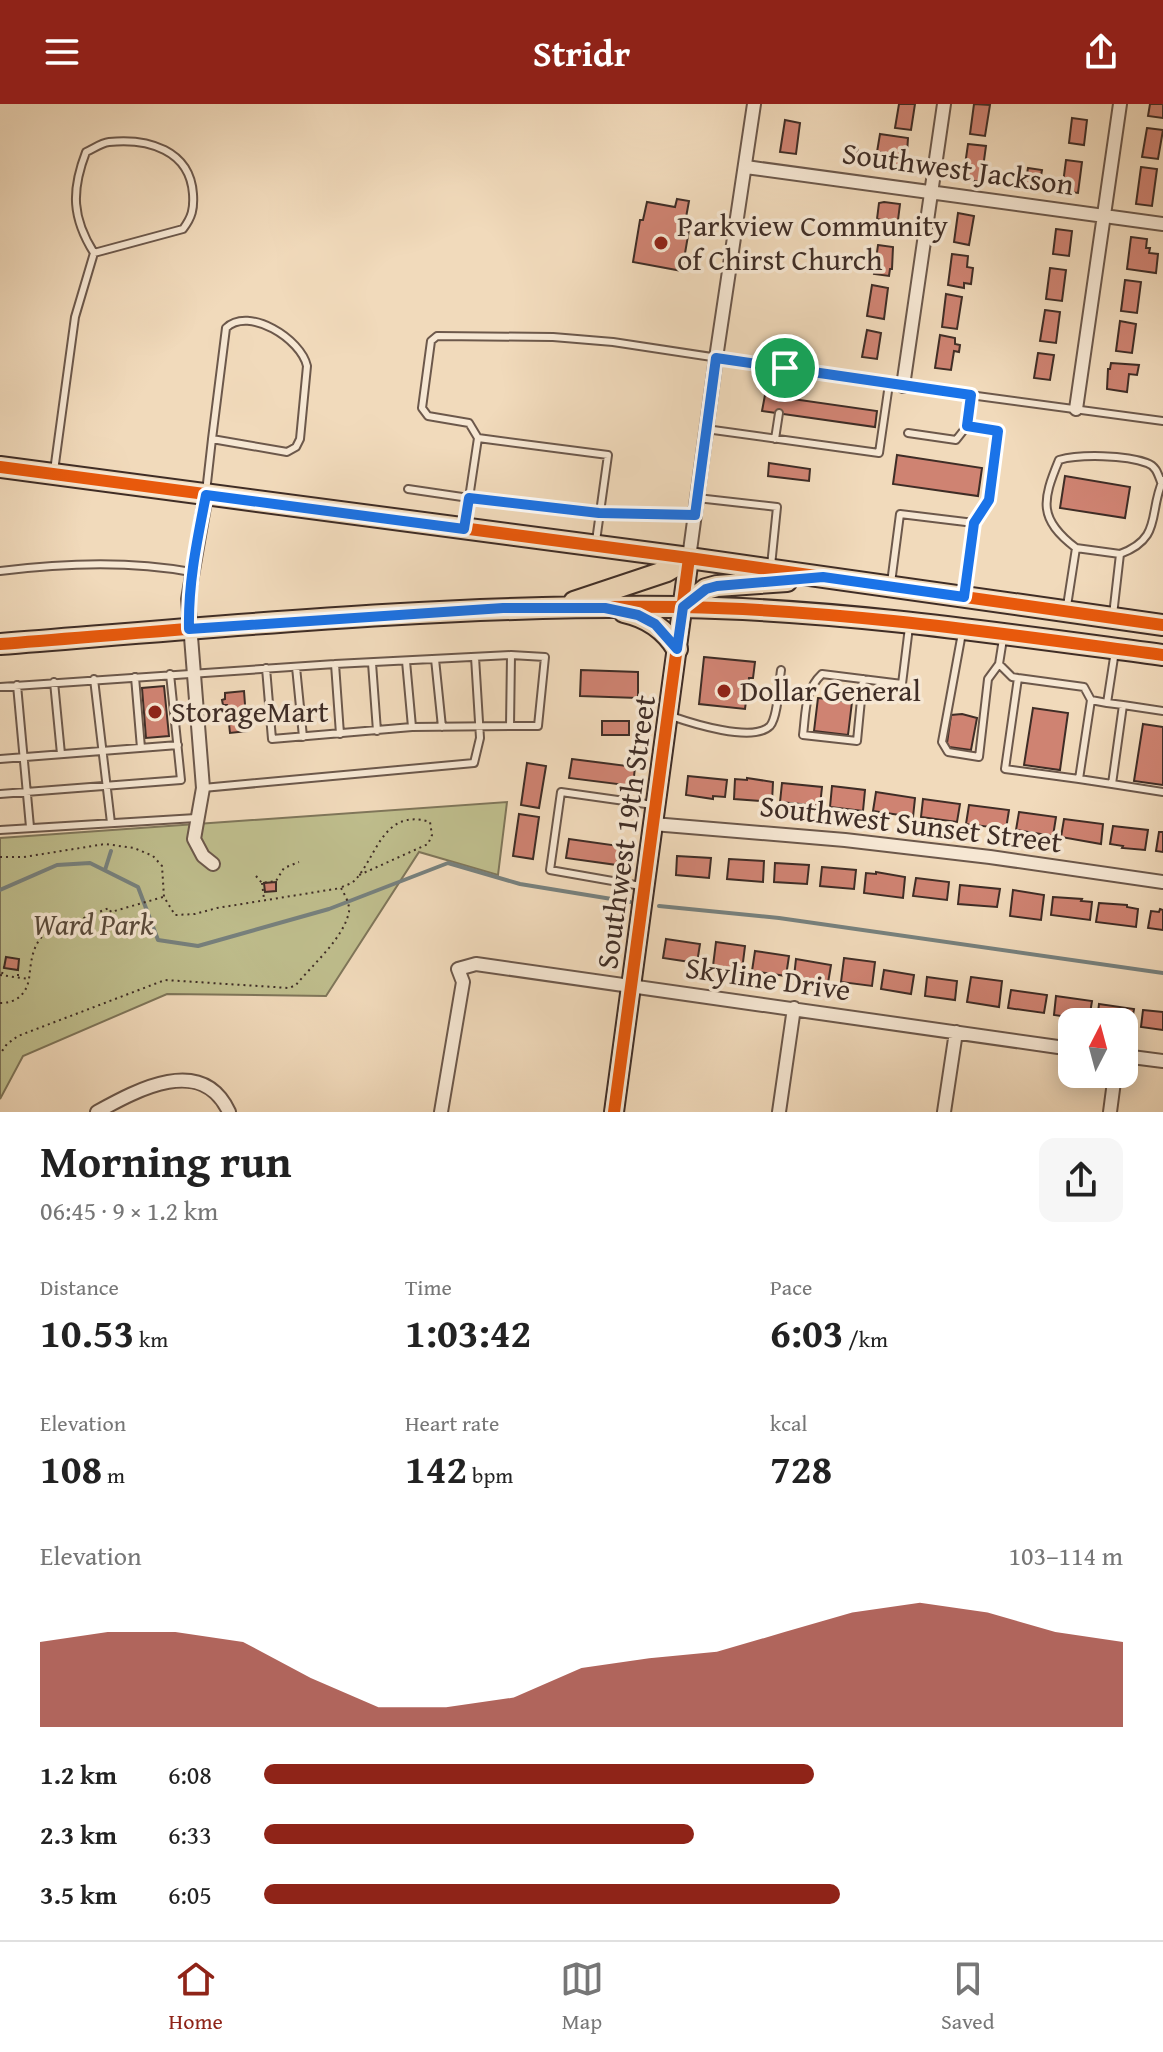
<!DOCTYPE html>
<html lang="en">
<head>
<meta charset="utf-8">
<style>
	:root { --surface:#fff; --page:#f6f6f6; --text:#222; --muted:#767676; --line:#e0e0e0; --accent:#8f2418 }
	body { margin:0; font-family:"Gentium Book Plus",serif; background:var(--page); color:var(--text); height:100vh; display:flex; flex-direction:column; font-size:30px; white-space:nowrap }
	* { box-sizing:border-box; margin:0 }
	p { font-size:26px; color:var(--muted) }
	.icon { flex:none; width:44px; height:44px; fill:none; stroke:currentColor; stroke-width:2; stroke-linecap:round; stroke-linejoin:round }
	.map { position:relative; height:1008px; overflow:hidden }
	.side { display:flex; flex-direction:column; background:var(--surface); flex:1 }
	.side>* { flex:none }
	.needle { width:52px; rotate:6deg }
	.fabs { position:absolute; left:1058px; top:904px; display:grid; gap:16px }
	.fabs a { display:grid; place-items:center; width:80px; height:80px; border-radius:16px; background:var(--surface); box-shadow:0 4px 20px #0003; font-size:40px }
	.pin { position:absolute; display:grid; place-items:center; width:68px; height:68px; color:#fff; margin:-34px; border:4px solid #fff; border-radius:50%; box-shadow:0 2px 8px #0007 }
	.round { display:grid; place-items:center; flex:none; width:84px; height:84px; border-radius:16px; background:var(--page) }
	.headline { display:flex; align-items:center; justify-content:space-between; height:136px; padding:0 40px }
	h1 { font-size:44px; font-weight:600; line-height:60px }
	.metrics { display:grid; grid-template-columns:repeat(3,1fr); gap:12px; height:136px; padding:8px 40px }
	.metrics div { display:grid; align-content:center }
	.metrics b { font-size:40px; font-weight:600 }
	.metrics small { font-size:22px; font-weight:400 }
	.metrics p { font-size:22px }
	.chart { height:224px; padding:16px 40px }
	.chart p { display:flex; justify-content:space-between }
	.chart svg { width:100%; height:144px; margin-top:8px; fill:var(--accent); opacity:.7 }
	ul { padding:0 40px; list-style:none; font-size:26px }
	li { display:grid; grid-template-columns:128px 96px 1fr; align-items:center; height:60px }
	li i { height:20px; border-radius:10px; background:var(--accent) }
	header { display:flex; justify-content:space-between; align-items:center; height:104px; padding:0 40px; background:var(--accent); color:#fff; font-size:36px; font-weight:600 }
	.dock { display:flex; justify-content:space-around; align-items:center; height:112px; border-top:2px solid var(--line); background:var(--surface); font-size:22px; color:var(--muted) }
	.dock a { display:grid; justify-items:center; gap:4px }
	.dock .current { color:var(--accent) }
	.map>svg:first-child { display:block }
	.green { fill:#bfbe8d; stroke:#7f765a; stroke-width:2 }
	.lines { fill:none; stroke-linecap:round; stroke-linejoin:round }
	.stream { stroke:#77817e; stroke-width:4 }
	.building { fill:#cf8372; stroke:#3f2d26; stroke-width:2 }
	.lane-casing { stroke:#6c584b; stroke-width:10 }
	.street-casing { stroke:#6c584b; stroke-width:16 }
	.secondary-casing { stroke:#3f2d26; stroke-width:22 }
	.primary-casing { stroke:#3f2d26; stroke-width:24 }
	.path { stroke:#3f2d26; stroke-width:2; stroke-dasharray:2 4; stroke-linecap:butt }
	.lane { stroke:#f6e7d3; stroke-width:6 }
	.street { stroke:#f6e7d3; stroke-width:12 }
	.secondary { stroke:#f6e7d3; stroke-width:18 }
	.primary { stroke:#f1dabb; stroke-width:20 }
	.cycleway-casing { stroke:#f6e7d3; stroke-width:17 }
	.cycleway { stroke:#e8590c; stroke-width:12 }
	.route-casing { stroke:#fff; stroke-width:16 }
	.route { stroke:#1a73e8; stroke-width:10 }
	.poi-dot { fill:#8f2418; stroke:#f6e7d3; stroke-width:3 }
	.labels { text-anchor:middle; stroke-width:7; stroke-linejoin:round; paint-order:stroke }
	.street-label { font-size:30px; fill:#3f2d26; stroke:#f6e7d3 }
	.poi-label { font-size:30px; fill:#3f2d26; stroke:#f6e7d3; text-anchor:start }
	.park-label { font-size:30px; font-style:italic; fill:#594a3b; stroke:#f6e7d3 }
</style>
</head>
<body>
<header><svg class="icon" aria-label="menu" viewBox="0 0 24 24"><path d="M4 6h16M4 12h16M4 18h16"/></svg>Stridr<svg class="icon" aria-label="share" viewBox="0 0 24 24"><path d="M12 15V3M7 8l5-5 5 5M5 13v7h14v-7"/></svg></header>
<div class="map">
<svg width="1163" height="1008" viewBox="0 0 1163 1008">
	<rect width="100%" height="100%" fill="#f1dabb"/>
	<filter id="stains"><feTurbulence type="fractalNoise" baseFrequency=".0025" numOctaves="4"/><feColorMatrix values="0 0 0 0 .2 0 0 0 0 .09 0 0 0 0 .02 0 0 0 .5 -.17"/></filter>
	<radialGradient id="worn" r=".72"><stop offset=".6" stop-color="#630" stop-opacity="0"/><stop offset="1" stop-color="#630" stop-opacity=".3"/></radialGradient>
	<path class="green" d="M507 698 498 771 419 748 326 892 167 890 23 952 0 995V734Z"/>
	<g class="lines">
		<path class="stream" d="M105 766 111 747
			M0 786 57 761 90 759 138 783 158 836 198 842 329 805 448 759 520 780 630 798
			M659 802 779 814 1163 869"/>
	</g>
	<path class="building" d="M899 0H915L911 26 895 24Z
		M974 0 990 1 985 32 970 30Z
		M1150 0H1163V14L1148 12Z
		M1072 14 1087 16 1084 41 1069 39Z
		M785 16 800 19 796 50 780 48Z
		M1147 24 1163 26 1158 55 1142 53Z
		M880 30 908 34 906 63 888 60 890 50 877 48Z
		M968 40 986 42 981 78 963 75Z
		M847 41 858 43 857 55 845 54Z
		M1066 56 1082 58 1078 89 1062 87Z
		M1141 63 1157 65 1152 102 1136 100Z
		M1028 64 1042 66 1039 83 1025 81Z
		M677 95 689 97 685 119 690 120 682 167 633 158 640 116H643L647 98 675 103Z
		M884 98 900 100 896 132 880 130 882 116 877 115 879 99Z
		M958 109 974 112 969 141 954 138Z
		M1056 125 1072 127 1069 152 1053 150Z
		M1131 133 1147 135 1146 144H1150L1149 149 1158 150 1156 169 1127 165Z
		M878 141 893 143 892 165H890L889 172 874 170Z
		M952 150 968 152 967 163 973 164 971 180 964 179V184L948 181Z
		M1050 164 1066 166 1062 197 1046 195Z
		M1125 176 1141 178 1137 209 1121 207Z
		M872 181 888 184 884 215 867 212Z
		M946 190 962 193 957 225 942 223Z
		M1045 206 1060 208 1056 239 1040 237Z
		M1120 217 1136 220 1132 249 1116 247Z
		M867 226 881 229 877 255 862 253Z
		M940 231 955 234V240L960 241 959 248 954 247 951 266 935 264Z
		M1038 249 1054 251 1050 276 1034 274Z
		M1111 259 1139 261 1137 271 1129 270 1127 288 1107 285 1108 265H1110Z
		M765 291 877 307 875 323 762 307Z
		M897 351 982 364 978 392 893 380Z
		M769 359 810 365 809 377 768 372Z
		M1065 372 1130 383 1125 414 1060 404Z
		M704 553 755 558 753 574H749L745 605 699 600Z
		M581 566 638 568V594L580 592Z
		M164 582 169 632 146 634 142 584Z
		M244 587 247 627 230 629 227 601H223L222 596 225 595V589Z
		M818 594 852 598 848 631 814 627Z
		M1033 604 1068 609 1060 666 1024 661Z
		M962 610 977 614 971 646 949 643 947 639 951 611Z
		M602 617H629V631H602Z
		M1143 620 1163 623V681L1134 677Z
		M572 655 635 663 633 682 569 674Z
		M527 659 546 662 539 704 521 701Z
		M688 672 727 676 725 693 713 692V695L686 691Z
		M747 674 773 678 772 698 734 695 735 675 747 676Z
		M782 679 822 683 820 702 780 698Z
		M832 682 865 686 863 707 830 703Z
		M876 688 915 694 913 713 873 707Z
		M923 695 960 700 957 718 921 713Z
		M969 701 1009 706 1006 725 966 720Z
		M1019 708 1056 713 1053 732 1016 726Z
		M519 710 539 713 533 755 513 752Z
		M1064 715 1103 720 1101 740 1061 733Z
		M1113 722 1148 726 1145 746 1122 744 1123 742 1110 740Z
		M1159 728H1163V748L1156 747Z
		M569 735 619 742 617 761 566 754Z
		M677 752 711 754 709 774 676 771Z
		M729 755 764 757 763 778 727 775Z
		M775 759 809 761 807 780 774 778Z
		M822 763 856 766 854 785 820 782Z
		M876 768 905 773 903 794 864 789 866 769 876 770Z
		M916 774 949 778 947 796 913 792Z
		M276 778V787L265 788 264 779Z
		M960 781 1000 785 997 803 958 800Z
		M1013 786 1044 791 1041 816 1010 812Z
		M1053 793 1082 795 1081 797 1092 798 1090 816 1051 811Z
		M1099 799 1127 801V803L1138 805 1136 823 1096 818Z
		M1160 805 1163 806V826L1148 824 1151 807 1159 808Z
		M666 835 700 840 697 859 663 854Z
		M716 838 745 842 742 866 713 862Z
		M755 847 789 852 786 872 752 867Z
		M6 853 19 855 18 866 4 864Z
		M844 854 875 858 872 882 841 878Z
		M796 855 831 861 828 879 794 873Z
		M884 866 914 871 911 890 881 885Z
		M927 873 957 877 955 896 925 892Z
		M971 873 1002 877 999 903 967 898Z
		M1011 886 1047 891 1044 909 1008 904Z
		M1056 892 1092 897 1089 916 1054 911Z
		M1099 900 1134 905 1131 922 1124 921V918L1097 917Z
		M1143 906 1163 908V926L1141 923Z"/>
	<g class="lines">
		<g class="lane-casing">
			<path id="lane" d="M971 291 967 322 998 327 989 396 974 419
				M781 293 785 264
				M706 325 879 349 889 280
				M908 329 956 336 967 322
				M478 334 469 319 428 312 422 304 431 237 437 232 553 233 613 238 903 282 1163 317
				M775 335 779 309
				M54 367 75 213 94 149C72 114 71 87 86 48 93 45 101 39 109 38 148 34 190 46 193 90 194 105 192 113 183 125L94 149
				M408 385 469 394 478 334 608 351 596 437
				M206 388 212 335 287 348 296 343 300 335 307 262C301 235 249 202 226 224L212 335
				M697 394 777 403 771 462
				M465 419 469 394 599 409 695 411
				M1076 444C1038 415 1042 397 1059 356 1080 350 1126 351 1147 359 1156 362 1158 370 1161 378
				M1120 450C1163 434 1148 409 1163 376
				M0 467C63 459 128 456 191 468
				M891 479 900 410 974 419 964 490
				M1067 502 1076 444 1120 450 1113 511
				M962 529 942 638 948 648 979 653 988 575 999 560 1003 535
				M435 555 442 623
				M406 557 412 623
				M372 559 377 627
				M335 560 340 630
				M999 560 1012 573 1018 574 1084 583 1091 596 1079 675 1005 665 1018 574
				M296 563 303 633
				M266 564 272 635 412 623 510 622
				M135 573 141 644
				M94 575 111 719
				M863 575 857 637 803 631C806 608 804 587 822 570L902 580 909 523
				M54 578 61 650
				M17 581 30 723
				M0 583 335 560 511 551 545 553 538 622H510L511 551
				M1091 596 1107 599 1115 547
				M1123 601 1163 607
				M671 612C691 619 753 639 770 622 778 613 779 579 781 566
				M0 655 178 641
				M1079 675 1112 680 1123 601 1107 599
				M1112 680 1163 688
				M203 684 474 659 480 634 475 553
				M0 690 181 676 170 570
				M0 726 196 714
				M641 782 550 766 561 688 653 701"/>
		</g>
		<g class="street-casing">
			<path id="street" d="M746 63 1163 120
				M903 282 944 0
				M1076 305 1120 0
				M206 391 188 495 203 684 194 735 203 752 213 760
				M689 454 716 254 754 0
				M653 720 845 736 990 753 1163 778
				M1124 952 1163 957
				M97 1008C137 986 202 950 229 1008
				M441 1008 463 878 458 865 476 860 1072 945
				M779 1008 794 904
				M944 1008 956 928
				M1110 1008 1115 970"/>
		</g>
		<g class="secondary-casing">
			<path id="secondary" d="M614 1008 689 454"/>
		</g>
		<g class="primary-casing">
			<path id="primary" d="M0 363 689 454 1163 521
				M574 498 667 467 689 454
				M683 503 706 485 717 482 787 477
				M624 508C647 513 665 525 677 545
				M0 540C227 522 454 500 682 503 843 506 1004 530 1163 551"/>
		</g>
		<path class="path" d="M0 753H24L105 740 134 744 153 752 162 762 164 793 175 811 195 810 217 804 341 784C345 791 350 800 349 808 343 835 313 860 296 881L289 884 165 876 18 932 7 940 0 950
			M256 772 262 779 276 777 284 764 299 758
			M262 779 264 795
			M342 783C346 781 351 780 354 777 376 756 382 703 430 718L432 731 428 740 357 772
			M2 870 5 860
			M0 871 29 875C31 858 32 840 46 829L109 804 111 808 163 793
			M18 872V862
			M0 899C16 899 26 891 29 875"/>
		<use href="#lane" class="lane"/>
		<use href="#street" class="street"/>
		<use href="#secondary" class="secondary"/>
		<use href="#primary" class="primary"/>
		<g class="cycleway-casing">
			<path id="cycleway" d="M0 363 689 454 1163 521
				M0 540C227 522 454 500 682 503 843 506 1004 530 1163 551
				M614 1008 689 454"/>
		</g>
		<use href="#cycleway" class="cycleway"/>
	</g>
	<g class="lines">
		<g class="route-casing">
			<path id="route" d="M716 254 971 291 967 322 998 327 989 396 974 419 964 493 823 473 717 482 706 485 683 503 677 545 655 520 638 511 605 504H503L189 525C188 479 197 437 206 391L464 425 469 394 599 409 695 411Z"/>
		</g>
		<use href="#route" class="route"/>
	</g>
	<g class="poi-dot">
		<circle cx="661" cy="139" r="8"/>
		<circle cx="724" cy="587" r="8"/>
		<circle cx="155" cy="608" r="8"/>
	</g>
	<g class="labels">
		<g class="street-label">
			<text transform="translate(958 65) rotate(8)" y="10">Southwest Jackson</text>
			<text transform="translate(911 720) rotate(7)" y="10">Southwest Sunset Street</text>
			<text transform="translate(626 728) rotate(-82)" y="10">Southwest 19th Street</text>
			<text transform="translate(768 875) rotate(8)" y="10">Skyline Drive</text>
		</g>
		<g class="poi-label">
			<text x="677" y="132">Parkview Community<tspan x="677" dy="34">of Chirst Church</tspan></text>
			<text x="740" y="597">Dollar General</text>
			<text x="171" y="618">StorageMart</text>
		</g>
		<g class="park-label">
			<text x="93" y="831">Ward Park</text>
		</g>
	</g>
	<rect width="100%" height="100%" filter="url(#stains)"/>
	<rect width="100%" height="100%" fill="url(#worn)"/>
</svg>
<div class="fabs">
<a><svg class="needle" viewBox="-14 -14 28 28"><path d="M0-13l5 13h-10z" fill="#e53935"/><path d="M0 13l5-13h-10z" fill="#767676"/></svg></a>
</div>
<div class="pin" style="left:785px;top:264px;background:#1e9e55"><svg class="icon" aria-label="arrive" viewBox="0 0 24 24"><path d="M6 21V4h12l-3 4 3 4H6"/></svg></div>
</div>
<section class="side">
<div class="headline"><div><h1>Morning run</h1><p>06:45 · 9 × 1.2 km</p></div><a class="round"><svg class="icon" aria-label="share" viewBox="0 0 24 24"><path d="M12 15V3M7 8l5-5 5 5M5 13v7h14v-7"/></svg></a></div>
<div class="metrics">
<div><p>Distance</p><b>10.53<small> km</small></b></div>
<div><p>Time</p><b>1:03:42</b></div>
<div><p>Pace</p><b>6:03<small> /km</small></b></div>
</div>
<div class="metrics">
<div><p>Elevation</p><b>108<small> m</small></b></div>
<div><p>Heart rate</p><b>142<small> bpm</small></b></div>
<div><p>kcal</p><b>728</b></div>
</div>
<div class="chart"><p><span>Elevation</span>103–114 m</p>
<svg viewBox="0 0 160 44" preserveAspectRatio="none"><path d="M0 44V18L10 15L20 15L30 18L40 29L50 38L60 38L70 35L80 26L90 23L100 21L110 15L120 9L130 6L140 9L150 15L160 18V44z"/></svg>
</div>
<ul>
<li><b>1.2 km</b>6:08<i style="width:64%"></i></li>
<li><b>2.3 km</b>6:33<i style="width:50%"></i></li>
<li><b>3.5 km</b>6:05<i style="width:67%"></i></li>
</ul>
</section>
<nav class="dock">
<a class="current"><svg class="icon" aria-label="home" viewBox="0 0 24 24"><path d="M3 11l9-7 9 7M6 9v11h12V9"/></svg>Home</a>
<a><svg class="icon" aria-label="map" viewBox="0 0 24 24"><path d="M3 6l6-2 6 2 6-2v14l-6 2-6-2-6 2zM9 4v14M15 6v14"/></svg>Map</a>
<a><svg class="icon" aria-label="saved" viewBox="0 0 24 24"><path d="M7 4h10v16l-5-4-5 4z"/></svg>Saved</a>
</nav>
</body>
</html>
